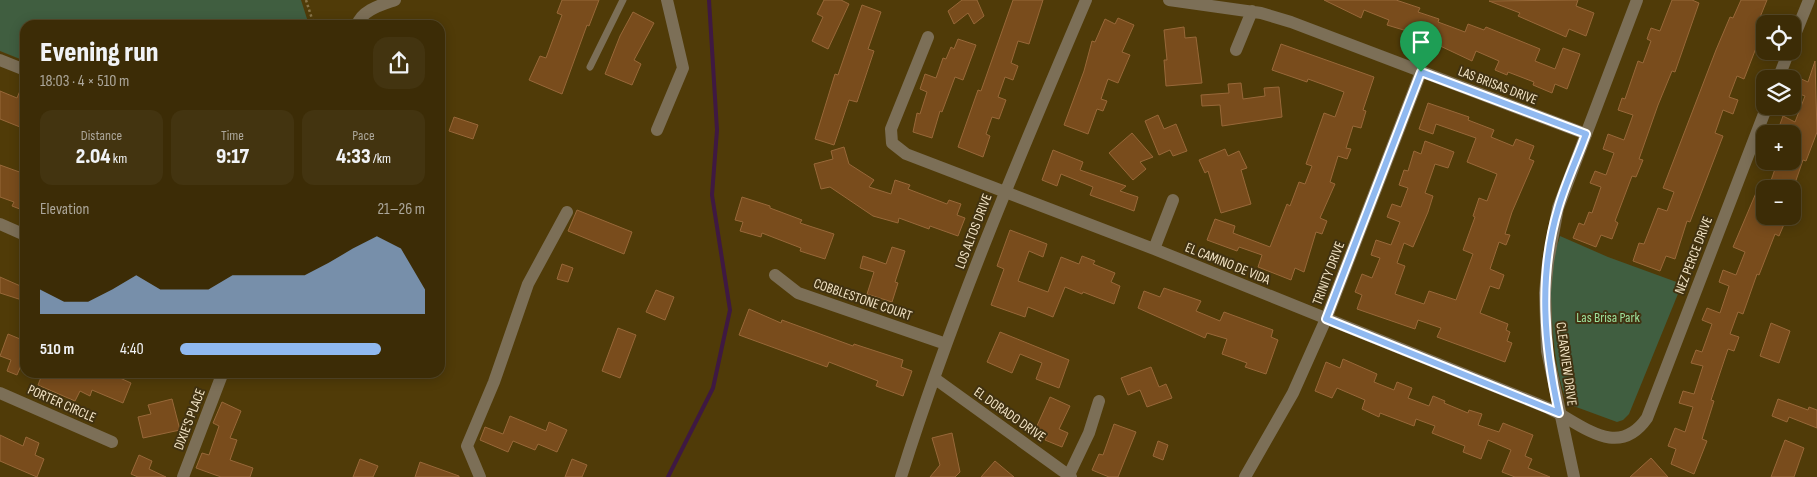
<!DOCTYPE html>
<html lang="en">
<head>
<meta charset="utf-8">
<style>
	:root { --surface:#3c2c06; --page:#433410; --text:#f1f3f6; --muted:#aca79b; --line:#554828; --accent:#90b9f0 }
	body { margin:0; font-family:"Sofia Sans Condensed",sans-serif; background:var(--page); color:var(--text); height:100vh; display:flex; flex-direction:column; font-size:19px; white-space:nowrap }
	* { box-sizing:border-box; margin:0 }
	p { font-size:16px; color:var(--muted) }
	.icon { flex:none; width:28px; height:28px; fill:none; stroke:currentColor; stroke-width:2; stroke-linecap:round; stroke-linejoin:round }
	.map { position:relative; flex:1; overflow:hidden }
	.details { position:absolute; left:20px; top:20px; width:425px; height:358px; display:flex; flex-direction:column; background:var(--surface); border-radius:15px; box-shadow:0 2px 12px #0003,0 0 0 1px var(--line) }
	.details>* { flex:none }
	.controls { position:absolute; left:1756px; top:15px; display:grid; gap:10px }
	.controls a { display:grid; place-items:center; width:45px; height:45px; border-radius:10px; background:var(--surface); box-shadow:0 2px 12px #0003,0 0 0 1px var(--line); font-size:25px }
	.pin { position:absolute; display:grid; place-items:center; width:42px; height:42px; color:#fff; margin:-51px -21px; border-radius:50% 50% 50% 0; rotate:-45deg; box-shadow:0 0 5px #0007 }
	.pin .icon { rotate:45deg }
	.round { display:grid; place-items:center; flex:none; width:52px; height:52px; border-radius:15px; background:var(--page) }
	.head { display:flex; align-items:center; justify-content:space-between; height:85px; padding:0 20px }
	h1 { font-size:28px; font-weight:800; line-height:38px }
	.figures { display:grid; grid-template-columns:repeat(3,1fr); gap:8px; height:85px; padding:5px 20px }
	.figures div { display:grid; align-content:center; border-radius:12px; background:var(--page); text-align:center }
	.figures b { font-size:21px; font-weight:800 }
	.figures small { font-size:14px; font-weight:400 }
	.figures p { font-size:14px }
	.chart { height:140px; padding:10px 20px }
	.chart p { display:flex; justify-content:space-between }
	.chart svg { width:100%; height:90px; margin-top:5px; fill:var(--accent); opacity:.7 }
	ul { padding:0 20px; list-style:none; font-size:16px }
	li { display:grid; grid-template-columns:80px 60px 1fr; align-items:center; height:38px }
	li i { height:12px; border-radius:6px; background:var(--accent) }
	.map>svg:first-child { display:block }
	.green { fill:#405e40 }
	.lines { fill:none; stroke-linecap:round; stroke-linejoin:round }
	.stream { stroke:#3f1942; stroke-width:4 }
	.building { fill:#794c1c; stroke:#986839 }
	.path { stroke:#877448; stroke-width:2.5; stroke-dasharray:2.5 2.5; stroke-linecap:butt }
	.service { stroke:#7c6f57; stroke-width:7 }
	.minor { stroke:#7c6f57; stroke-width:12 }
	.tertiary { stroke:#7c6f57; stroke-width:12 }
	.route-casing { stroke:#fff; stroke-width:10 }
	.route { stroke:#90b9f0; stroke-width:6 }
	.labels { text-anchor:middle; stroke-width:4; stroke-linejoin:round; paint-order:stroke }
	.street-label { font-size:14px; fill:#f2e3c4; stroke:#413211 }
	.park-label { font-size:14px; fill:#9ee39e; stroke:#413211 }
</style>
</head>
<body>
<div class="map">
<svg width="1817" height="477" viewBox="0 0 1817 477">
	<rect width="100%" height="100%" fill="#503b08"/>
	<path class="green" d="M0 0H301L309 25H25V61L0 51Z
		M1560 236 1608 257 1682 284 1629 414 1623 420 1617 422 1568 404C1553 372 1550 306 1551 270 1552 259 1557 247 1560 236Z"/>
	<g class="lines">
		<path class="stream" d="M668 477 713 388 730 310 712 195 717 130 709 0"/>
	</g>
	<path class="building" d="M562 0H599L589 26 587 25 562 94 529 80 540 56 546 58 562 15 557 13Z
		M824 0H841L849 4 828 49 812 41 823 17 817 14Z
		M962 0H977L984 16 974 24 968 13 954 24 948 11Z
		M1013 0H1043L1029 44 1018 41 1011 63 1018 66 1013 80 1005 77 998 97 1006 100 999 119 992 117 986 134 990 136 983 157 958 147 978 90 981 91Z
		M1324 0H1396L1420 8 1418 12 1439 19 1438 22 1465 32 1468 24 1484 30 1486 27 1540 49 1535 61 1555 69 1563 48 1580 54 1567 89 1555 84 1552 93 1533 85 1534 82 1508 72 1507 75 1495 70 1499 61 1476 51 1472 61 1436 44 1437 40 1387 25 1389 20 1364 10 1361 18Z
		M1578 0 1576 6 1594 13 1586 36 1569 29 1566 37 1518 16 1520 13 1489 1Z
		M1672 0H1692L1699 3 1675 72 1672 71 1658 105 1639 159 1643 160 1636 177 1632 176 1615 221 1618 223 1612 239 1601 235 1596 247 1573 238 1579 223 1584 225 1589 212 1592 213 1601 187 1590 183 1595 171 1606 175 1614 153 1603 149 1608 134 1624 140 1633 115 1618 110 1622 98 1625 99 1638 61 1643 63 1651 41 1647 39 1651 28 1660 31Z
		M1741 0H1767L1756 27 1763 30 1744 79 1737 76 1729 97 1738 100 1733 114 1723 110 1715 133 1723 136 1690 222 1687 221 1675 259 1666 256 1660 271 1633 261 1639 243 1644 244 1658 208 1667 211 1674 192 1663 188 1716 50 1730 17 1733 18Z
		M862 5 881 12 868 49 874 51 857 102 849 100 834 145 815 139 835 74 838 75Z
		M633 12 654 23 634 60 641 64 632 85 605 74 620 36Z
		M1118 18 1134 25 1122 52 1130 55 1118 83 1108 79 1101 99 1107 101 1103 111 1097 109 1088 134 1064 125 1084 71 1092 41 1095 42 1105 19 1115 24Z
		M1184 27 1185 38 1196 37 1202 83 1166 86 1164 60H1167L1164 30Z
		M958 39 976 45 963 80 955 77 942 112 940 111 932 138 913 132 917 113 920 114 927 92 920 89 925 74 936 78 943 58 946 59 951 47 954 49Z
		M1281 44 1374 77 1363 110 1366 111 1361 128 1353 126 1346 148 1351 149 1347 159 1338 156 1330 182 1335 184 1320 218 1327 221 1322 234 1316 232 1304 272 1295 268 1291 280 1258 267 1262 255 1239 247 1237 251 1207 240 1215 219 1235 226 1233 233 1270 247 1287 204 1290 206 1299 182 1305 184 1312 166 1306 164 1324 113 1335 117 1344 92 1308 79 1307 82 1272 70Z
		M1815 61 1817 132 1806 161 1803 160 1793 189H1768L1775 169 1756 161H1792V134H1788L1789 131 1779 127 1783 116 1795 122 1805 96 1794 92 1799 78 1808 82Z
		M25 79V129L0 119V91L17 98Z
		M1241 83 1243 99 1265 96 1264 88 1279 87 1282 117 1222 126 1220 105 1202 106 1201 95 1229 93 1228 84Z
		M1428 103 1469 117 1468 120 1494 130 1491 137 1513 146 1516 139 1534 146 1529 159 1534 161 1512 212 1505 234 1510 235 1506 245 1499 242 1490 269 1504 275 1499 289 1490 286 1480 313 1508 324 1506 330 1510 332 1507 341 1512 343 1505 362 1437 337 1441 328 1418 320 1415 329 1357 309 1362 295 1355 292 1362 274 1372 278 1380 258 1371 255 1376 240 1391 245 1400 222 1387 217 1392 204 1401 207 1408 188 1399 185 1404 170 1408 171 1414 151 1421 154 1425 141 1454 152 1448 168 1435 164 1425 193 1433 196 1428 212 1413 247 1404 243 1397 263 1405 266 1395 294 1424 304 1429 291 1456 300 1473 254 1463 250 1475 217 1473 216 1479 198 1487 201 1497 174 1467 162 1476 138 1436 124 1433 134 1419 129Z
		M1158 115 1164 129 1176 124 1187 151 1173 156 1170 150 1159 155 1145 121Z
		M454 117 478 125 473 139 449 131Z
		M1132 133 1153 157 1140 162 1146 169 1133 180 1109 153Z
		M844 147 849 164 874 180 869 187 891 194 895 180 910 185 908 189 947 204 949 200 961 204 957 215 965 218 958 236 930 226 929 229 899 218 898 223 873 216 830 187 821 189 814 164 833 159 831 151Z
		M1225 149 1228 156 1239 151 1247 168 1241 170 1251 204 1221 213 1208 171 1205 173 1199 160Z
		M1053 150 1083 162 1080 170 1126 186 1120 191 1138 197 1134 211 1090 195 1093 187 1061 174 1057 186 1042 180Z
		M0 165 25 174V211L12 206 14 202 0 197Z
		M1756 193 1765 197V216H1784L1782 221 1785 222 1779 236 1775 234 1759 275 1757 274 1743 314 1738 312 1730 334 1739 337 1734 351 1728 349 1711 400 1714 401 1702 439 1707 441 1694 474 1671 464 1676 449 1668 446 1675 428 1685 432 1693 407 1679 403 1683 391 1694 394 1703 366 1691 363 1696 350 1702 352 1712 324 1702 320 1707 308 1720 313 1729 286 1719 282 1723 270 1736 275 1745 252 1733 247Z
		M742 197 770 206V208L802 220 800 223 834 234 825 259 800 251 801 248 762 233 761 237 740 231 743 222 735 220Z
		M577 210 632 232 624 254 568 231Z
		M1010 230 1047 244 1043 257 1029 251 1018 281 1048 292 1061 257 1079 264 1082 256 1095 261 1093 264 1115 273 1111 282 1120 286 1114 304 1083 292 1082 294 1065 287 1053 317 1028 307 1025 317 991 305 1004 269 997 266Z
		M892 247 905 251 895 282 898 283 892 302 867 294 874 272 860 268 863 256 886 264Z
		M562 264 573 268 568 282 557 279Z
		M0 277 25 288V301L0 293Z
		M1164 288 1201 301 1196 311 1220 321 1224 312 1273 330 1271 337 1278 340 1266 374 1245 367 1247 363 1222 354 1227 339 1207 333 1205 338 1138 308 1144 291 1160 297Z
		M656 290 674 297 665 320 646 312Z
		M749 309 781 323 782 320 853 346 854 344 903 360 901 367 912 371 903 396 876 386 878 381 829 362 827 367 739 335Z
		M1771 323 1790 331 1779 363 1760 356Z
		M618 328 636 335 620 378 602 371Z
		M1000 332 1069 360 1059 388 1036 379 1042 363 1020 354 1012 373 987 362Z
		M8 334 25 341V356L17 375 7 371 11 360 0 356Z
		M1343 359 1377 374 1374 382 1394 390 1397 382 1412 388 1408 398 1429 406 1433 396 1445 401 1444 403 1468 413 1469 410 1482 414 1478 425 1499 432 1503 423 1533 435 1525 456 1532 459 1528 468 1550 477H1515L1502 472 1511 450 1488 440 1481 459 1463 452 1465 446 1432 433 1435 426 1416 419 1414 426 1380 413 1379 417 1362 409 1365 400 1337 388 1332 398 1315 391 1326 362 1340 368Z
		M1151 367 1159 387 1166 384 1172 398 1147 407 1140 390 1128 395 1121 378Z
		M43 372H95L106 378 109 373 131 383 123 403 92 390 90 396 80 391 75 401 38 385Z
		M1050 397 1070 406 1059 429 1068 433 1062 447 1045 440 1048 434 1036 428Z
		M172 399 180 430 143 438 138 417 151 414 148 405Z
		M1778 399 1808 410 1809 407 1817 410V428L1789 417 1787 422 1772 416Z
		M222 402 241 411 230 438 237 440 230 460 253 468 250 477H221L196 468 202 453 209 455 219 426 213 423Z
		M510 416 546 431 549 422 567 430 557 452 538 444 535 450 513 441 508 452 480 440 485 427 503 434Z
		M1114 424 1136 432 1118 477H1109L1092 470 1099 454 1103 455Z
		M952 433 960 472 955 477H930L940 465 932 438Z
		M0 435 23 446 26 437 39 443 35 455 44 459 37 477 0 461Z
		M1785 440 1804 448 1794 477H1771Z
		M1158 441 1168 445 1163 460 1153 456Z
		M139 455 152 461 149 469 166 477H138L131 474Z
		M1651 458 1668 477H1630Z
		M360 459 378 466 373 477H353Z
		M572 459 587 465 582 477H565Z
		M995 461 1014 477H981Z
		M420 462 459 476V477H415Z"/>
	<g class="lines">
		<path class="path" d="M306 0 314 25"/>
		<path class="service" d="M590 67 623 0"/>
		<path class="minor" d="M1169 0 1261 13 1291 22 1586 134
			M357 25C362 10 381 5 395 0
			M928 37 891 129 892 143 906 154 1154 249 1548 408C1581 423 1617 461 1647 418L1767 106
			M1792 42 1809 0
			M1236 50 1252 11
			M0 60 25 70
			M1778 79 1789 51
			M657 130 683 68 667 0
			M0 224 25 235
			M1154 249 1173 200
			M775 275 798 293 946 344
			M934 378 1071 477
			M0 393 112 442
			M183 477 223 372
			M480 477 467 446 494 382 528 284 567 212
			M901 477C952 314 1019 157 1086 0
			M1068 477 1089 433 1099 401
			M1245 477 1293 393 1326 319 1421 72"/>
		<path class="tertiary" d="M1574 477 1547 351 1545 293 1548 262 1558 208 1637 0"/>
	</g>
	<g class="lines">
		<g class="route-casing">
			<path id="route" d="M1421 72 1586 134C1577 159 1565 184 1558 209 1538 276 1544 346 1559 413L1326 319Z"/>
		</g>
		<use href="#route" class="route"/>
	</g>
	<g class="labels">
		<g class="street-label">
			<text transform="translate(1498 85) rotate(21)" y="5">LAS BRISAS DRIVE</text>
			<text transform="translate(973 231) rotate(-69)" y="5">LOS ALTOS DRIVE</text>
			<text transform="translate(1693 255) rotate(-69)" y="5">NEZ PERCE DRIVE</text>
			<text transform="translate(1228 263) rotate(22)" y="5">EL CAMINO DE VIDA</text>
			<text transform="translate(1328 273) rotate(-69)" y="5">TRINITY DRIVE</text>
			<text transform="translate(863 299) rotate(19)" y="5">COBBLESTONE COURT</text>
			<text transform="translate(1567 364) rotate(82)" y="5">CLEARVIEW DRIVE</text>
			<text transform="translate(62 403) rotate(24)" y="5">PORTER CIRCLE</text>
			<text transform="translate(1010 414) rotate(35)" y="5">EL DORADO DRIVE</text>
			<text transform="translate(189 419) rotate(-69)" y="5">DIXIE'S PLACE</text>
		</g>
		<g class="park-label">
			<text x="1608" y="322">Las Brisa Park</text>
		</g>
	</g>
</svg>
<div class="controls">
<a><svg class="icon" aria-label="locate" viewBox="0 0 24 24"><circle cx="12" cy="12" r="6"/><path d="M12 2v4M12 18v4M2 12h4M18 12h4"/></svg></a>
<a><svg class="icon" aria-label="layers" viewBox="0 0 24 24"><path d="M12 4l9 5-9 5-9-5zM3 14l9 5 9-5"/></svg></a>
<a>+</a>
<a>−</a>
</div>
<div class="pin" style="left:1421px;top:72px;background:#1e9e55"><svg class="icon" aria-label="arrive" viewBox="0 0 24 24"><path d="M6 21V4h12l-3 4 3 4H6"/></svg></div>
<section class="details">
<div class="head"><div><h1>Evening run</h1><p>18:03 · 4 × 510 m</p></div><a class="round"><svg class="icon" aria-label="share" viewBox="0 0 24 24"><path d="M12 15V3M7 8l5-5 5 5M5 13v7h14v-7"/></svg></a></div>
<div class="figures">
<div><p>Distance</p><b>2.04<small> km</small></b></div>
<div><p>Time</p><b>9:17</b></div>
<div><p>Pace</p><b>4:33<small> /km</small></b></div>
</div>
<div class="chart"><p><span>Elevation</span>21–26 m</p>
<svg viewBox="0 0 160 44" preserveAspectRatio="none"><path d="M0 44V32L10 38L20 38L30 32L40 25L50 32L60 32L70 32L80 25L90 25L100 25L110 25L120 19L130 12L140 6L150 12L160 32V44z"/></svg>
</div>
<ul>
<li><b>510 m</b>4:40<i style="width:82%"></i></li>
</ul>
</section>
</div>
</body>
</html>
